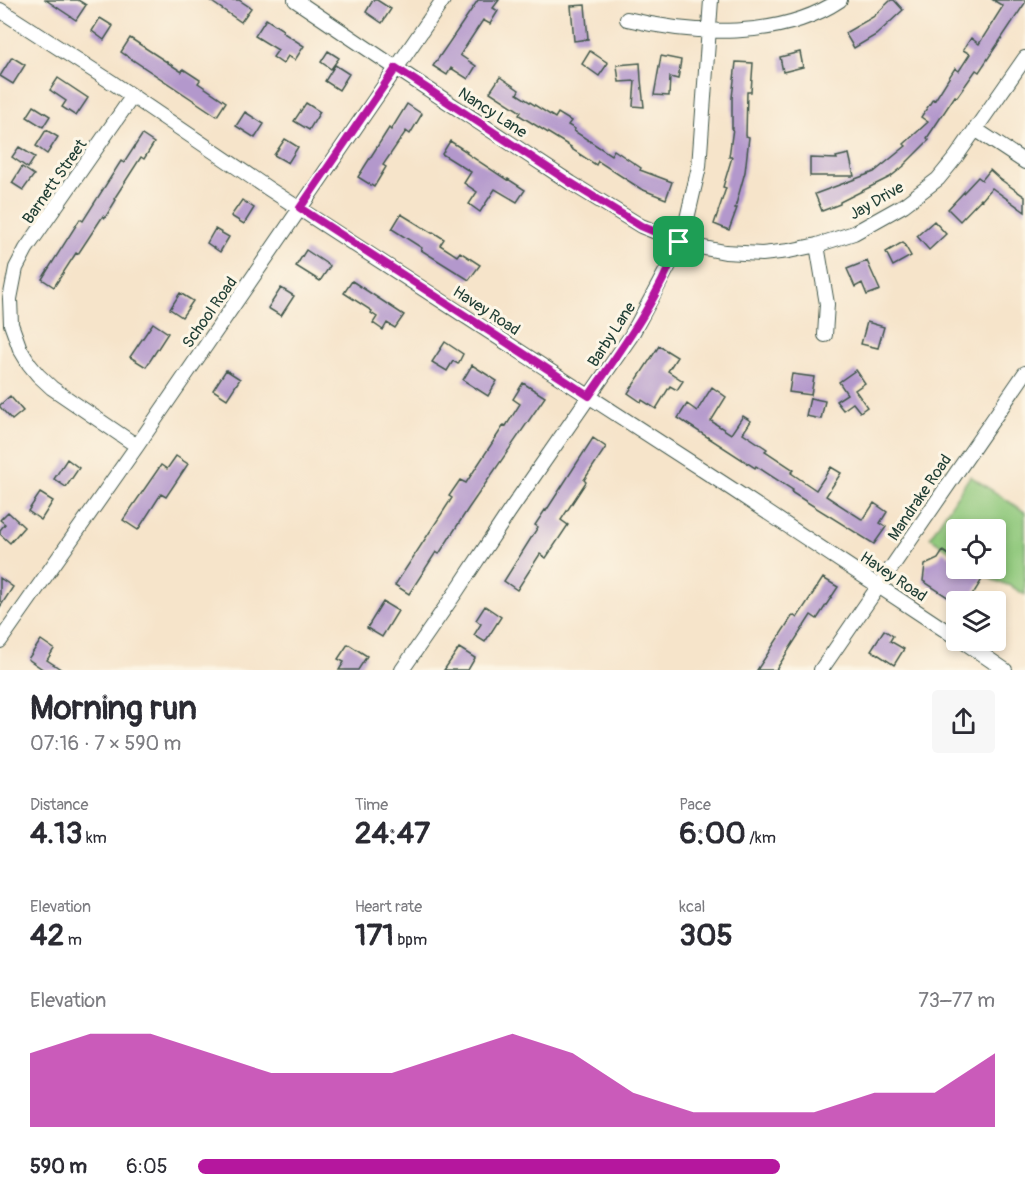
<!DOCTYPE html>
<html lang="en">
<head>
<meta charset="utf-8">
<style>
	:root { --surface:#fff; --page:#f7f7f7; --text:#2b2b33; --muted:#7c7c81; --accent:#b5179e }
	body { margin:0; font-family:Pangolin,sans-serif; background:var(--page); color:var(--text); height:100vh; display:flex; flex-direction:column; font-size:22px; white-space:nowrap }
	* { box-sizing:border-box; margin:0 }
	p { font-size:20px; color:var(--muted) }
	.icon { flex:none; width:33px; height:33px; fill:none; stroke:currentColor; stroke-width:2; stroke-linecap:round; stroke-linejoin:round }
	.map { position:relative; height:670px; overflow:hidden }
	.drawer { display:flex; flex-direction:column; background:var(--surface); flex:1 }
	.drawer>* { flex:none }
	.buttons { position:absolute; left:946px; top:519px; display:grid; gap:12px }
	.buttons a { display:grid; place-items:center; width:60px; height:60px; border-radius:6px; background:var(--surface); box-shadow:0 3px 9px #0003; font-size:30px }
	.pin { position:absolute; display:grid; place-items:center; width:51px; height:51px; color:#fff; margin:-26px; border-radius:12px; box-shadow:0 3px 9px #0006 }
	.round { display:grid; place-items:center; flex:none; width:63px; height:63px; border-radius:6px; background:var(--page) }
	.summary { display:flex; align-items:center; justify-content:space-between; height:102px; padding:0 30px }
	h1 { font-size:33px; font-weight:700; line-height:45px }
	.metrics { display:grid; grid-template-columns:repeat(3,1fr); gap:9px; height:102px; padding:6px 30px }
	.metrics div { display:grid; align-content:center }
	.metrics b { font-size:30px; font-weight:700 }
	.metrics small { font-size:16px; font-weight:400 }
	.metrics p { font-size:16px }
	.chart { height:168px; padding:12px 30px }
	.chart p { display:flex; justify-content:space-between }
	.chart svg { width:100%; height:108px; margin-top:6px; fill:var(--accent); opacity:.7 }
	ul { padding:0 30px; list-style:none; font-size:20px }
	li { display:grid; grid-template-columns:96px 72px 1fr; align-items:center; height:45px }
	li i { height:15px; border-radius:8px; background:var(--accent) }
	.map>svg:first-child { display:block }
	.green { fill:#8fc87c; stroke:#578258; stroke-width:1.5 }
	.building { fill:#b398cc }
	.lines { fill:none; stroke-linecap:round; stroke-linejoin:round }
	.street-casing { stroke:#3f564a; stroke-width:16 }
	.street { stroke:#fff; stroke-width:14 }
	.route-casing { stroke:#fff; stroke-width:12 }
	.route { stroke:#b5179e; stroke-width:8 }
	.labels { text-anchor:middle; stroke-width:6; stroke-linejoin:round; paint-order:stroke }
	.street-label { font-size:16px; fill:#1f3d34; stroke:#fcf5e5 }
</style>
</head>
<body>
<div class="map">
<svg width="1025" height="670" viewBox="0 0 1025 670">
	<rect width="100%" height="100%" fill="#fcf5e5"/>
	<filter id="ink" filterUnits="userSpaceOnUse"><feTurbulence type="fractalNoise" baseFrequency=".0167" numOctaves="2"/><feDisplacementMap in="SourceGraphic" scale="12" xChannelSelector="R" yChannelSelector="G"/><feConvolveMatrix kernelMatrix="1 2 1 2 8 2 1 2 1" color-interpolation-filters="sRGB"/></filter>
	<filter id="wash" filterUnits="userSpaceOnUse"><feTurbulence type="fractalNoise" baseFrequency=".008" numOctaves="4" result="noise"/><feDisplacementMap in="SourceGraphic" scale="24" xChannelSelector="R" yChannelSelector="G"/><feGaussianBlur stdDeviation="1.35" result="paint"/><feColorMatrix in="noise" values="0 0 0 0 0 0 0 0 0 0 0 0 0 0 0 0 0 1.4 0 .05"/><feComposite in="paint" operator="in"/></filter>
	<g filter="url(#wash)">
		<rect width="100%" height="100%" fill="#f6e4ca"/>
		<path class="green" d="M970 476 1025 512V595L1011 586 993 580 975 569 996 568V530H957V556L930 537Z"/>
		<g id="blocks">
			<path class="building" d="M46 0H78L86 5 76 20Z
				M209 0H239L251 8 241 22Z
				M373 0H377L391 9 382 23 366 12Z
				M478 0H499L493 8 498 11 490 24 483 20 460 55 476 66 468 79 451 68 447 75 433 66Z
				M891 0H894L903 10 876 35 854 48 845 33 873 17Z
				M993 0H1025V3L979 72 976 70 957 97 955 96 927 138 929 140 904 165V166L890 177 840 202V204L822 211 815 194 874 172 906 146 904 144 928 122 921 117 933 99 935 100 955 68 959 71 970 54 963 50 971 38 979 44 1003 6Z
				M585 5 588 39 574 41 571 6Z
				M100 18 113 26 104 40 92 31Z
				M266 19 283 30 282 32 304 46 295 60 288 56 283 64 273 57 278 50 255 36Z
				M130 38 182 72 183 69 200 80 198 83 226 102 217 116 121 52Z
				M328 51 339 58 331 69 321 62Z
				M590 51 608 63 599 76 582 64Z
				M800 52 803 67 783 72 780 57Z
				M661 56 681 60 678 79 670 77 669 96 654 95Z
				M12 57 25 65 13 84 0 76Z
				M736 62 753 63 751 92H747L746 136 749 137 745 172 735 208H737L729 230 714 224 726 188 723 187 732 157H729L733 128H732V98Z
				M640 63 641 80 644 107 633 106 635 81 619 82 617 65Z
				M335 65 349 74 339 90 325 81Z
				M500 77 519 90 517 94 555 118 558 113 571 121 568 125 575 129 574 131 611 155 614 150 641 168 640 170 672 182 666 199 641 189 598 161 596 165 570 148 571 147 519 115 521 112 490 92Z
				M58 78 88 98 76 116 62 107 66 101 50 90Z
				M306 103 320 112 309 130 294 121Z
				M407 104 422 114 410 134 406 131 383 165 386 167 374 187 358 177 389 128 391 130Z
				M34 106 50 116 43 127 27 117Z
				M245 112 264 124 255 138 236 126Z
				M46 130 58 137 47 154 36 146Z
				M142 135 154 143 144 159 141 157 114 199 116 200 105 218 103 216 78 254 76 253 54 287 42 279 80 219 83 221 121 161 124 163Z
				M285 139 298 147 288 163 274 155Z
				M450 141 467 152 466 153 507 180 508 179 525 190 517 202 495 189 480 212 469 204 477 192 464 183 471 172 442 154Z
				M19 147 35 157 28 168 12 157Z
				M849 154 854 176H810V158L837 159 836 157Z
				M22 167 34 175 23 190 12 183Z
				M990 170 1000 179 1025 197V212L992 188 982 200 981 199 960 221 948 209 978 177 982 180Z
				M242 200 254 208 244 224 231 216Z
				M401 214 432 233 433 232 444 239 440 245 457 256 460 252 480 265 469 280 421 250 422 248 392 229Z
				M934 221 946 234 929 250 917 236Z
				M215 229 229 237 220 252 207 243Z
				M903 242 911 256 893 266 886 252Z
				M306 250 330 266 320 281 296 266Z
				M867 261 880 290 867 295 862 283 855 287 847 269Z
				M352 281 404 315 395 328 387 323 383 330 373 323 377 317 371 313 372 311 344 293Z
				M281 288 294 296 281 316 268 308Z
				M180 293 193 301 182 317 170 309Z
				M867 322 884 327 878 348 861 344Z
				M153 323 168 333 146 367 130 357Z
				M445 342 463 354 458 364 453 361 447 371 432 362Z
				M659 346 677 357 668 371 683 381 677 390 670 386 656 409 642 400 641 402 628 393Z
				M472 365 497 381 488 396 463 380Z
				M226 370 240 379 227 399 213 390Z
				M856 370 865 383 855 390 867 407 860 412 853 403 843 410 836 401 847 394 839 382Z
				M792 374 814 377 811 395 789 392Z
				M523 383 545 397 468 509 439 554 436 552 409 594 395 585 452 498 449 496 460 480 466 483 504 425 506 426 520 404 513 399Z
				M712 387 726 397 711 421 731 434 743 416 751 421 743 433 767 449 765 451 794 470 791 473 816 490 831 467 841 473 826 496 863 520 874 503 887 512 880 523 886 527 874 544 791 492 793 490 756 466 755 468 678 418 687 404 697 411Z
				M10 396 23 411 12 420 0 407V405Z
				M810 398 825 401 821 419 806 416Z
				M593 438 606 447 584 480 586 482 561 520 568 525 546 558 540 554 517 590 504 581 538 527 535 525 545 510 546 511Z
				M176 456 188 464 166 497 161 494 138 530 123 520 161 465 167 469Z
				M67 459 79 468 66 487 54 479Z
				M40 493 53 501 41 520 28 511Z
				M8 512 24 527 10 543 0 534V530L5 524 0 520Z
				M943 551 957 561V568H969L983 578 968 602H955L923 581 925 565 938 559Z
				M0 578 13 587 0 607Z
				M823 578 838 587 817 619 811 615 776 670H757L793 615 797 618Z
				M383 602 398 611 382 637 367 628Z
				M485 606 501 617 485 642 474 635 481 624 476 620Z
				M884 630 893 636 890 641 904 649 894 665 871 650Z
				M41 640 54 649 47 660 62 670H44L28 659Z
				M348 644 367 656 358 670H339L344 662 338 659Z
				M459 648 475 658 468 670H444Z"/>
		</g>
	</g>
	<g filter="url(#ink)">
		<use href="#blocks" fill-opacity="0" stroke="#3f564a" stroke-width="1.5"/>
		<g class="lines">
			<g class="street-casing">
				<path id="street" d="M295 0 396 68 571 183 641 226 689 245 725 252 762 254 789 251 817 245 854 233 904 205 938 179 956 157 1025 58
					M0 10 113 83 269 189 732 489 957 638
					M627 19C694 35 780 40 840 0
					M132 97 26 249 16 268 10 299 11 324 20 349 29 364 38 375 52 388 137 446
					M975 129 1025 162
					M817 245 827 304 825 335
					M961 640 1005 670
					M0 641 137 446 443 0
					M402 670 456 592 509 512 631 336 674 256 686 223 699 167 711 0
					M821 670 1025 373"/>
			</g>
			<use href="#street" class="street"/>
		</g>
	</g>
	<g class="lines" filter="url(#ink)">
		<g class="route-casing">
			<path id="route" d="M396 68 571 183 641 226 679 242C659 298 623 347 589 396L300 208Z"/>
		</g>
		<use href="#route" class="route"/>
	</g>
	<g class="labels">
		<g class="street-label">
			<text transform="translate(493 112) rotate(33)" y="6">Nancy Lane</text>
			<text transform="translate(54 181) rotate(-55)" y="6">Barnett Street</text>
			<text transform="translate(876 200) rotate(-30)" y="6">Jay Drive</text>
			<text transform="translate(487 310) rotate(33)" y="6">Havey Road</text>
			<text transform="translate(209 312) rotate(-55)" y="6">School Road</text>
			<text transform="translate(611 334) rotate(-57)" y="6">Barby Lane</text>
			<text transform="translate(919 497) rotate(-56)" y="6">Mandrake Road</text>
			<text transform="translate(894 576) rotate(34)" y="6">Havey Road</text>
		</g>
	</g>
</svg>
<div class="buttons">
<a><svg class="icon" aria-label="locate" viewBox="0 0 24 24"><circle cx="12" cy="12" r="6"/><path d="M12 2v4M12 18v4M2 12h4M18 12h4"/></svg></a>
<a><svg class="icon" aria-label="layers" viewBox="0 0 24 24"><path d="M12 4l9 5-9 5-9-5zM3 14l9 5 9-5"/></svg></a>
</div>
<div class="pin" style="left:679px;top:242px;background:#1e9e55"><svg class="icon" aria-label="arrive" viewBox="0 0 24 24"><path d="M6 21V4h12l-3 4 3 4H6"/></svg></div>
</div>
<section class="drawer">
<div class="summary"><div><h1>Morning run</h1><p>07:16 · 7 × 590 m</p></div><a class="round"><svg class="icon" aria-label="share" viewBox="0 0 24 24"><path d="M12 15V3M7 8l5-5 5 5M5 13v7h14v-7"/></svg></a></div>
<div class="metrics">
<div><p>Distance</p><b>4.13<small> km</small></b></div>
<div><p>Time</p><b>24:47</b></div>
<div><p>Pace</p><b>6:00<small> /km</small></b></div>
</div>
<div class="metrics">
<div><p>Elevation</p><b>42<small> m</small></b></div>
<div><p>Heart rate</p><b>171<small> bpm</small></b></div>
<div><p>kcal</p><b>305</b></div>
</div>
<div class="chart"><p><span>Elevation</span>73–77 m</p>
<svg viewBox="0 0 160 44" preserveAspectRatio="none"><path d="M0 44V14L10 6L20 6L30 14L40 22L50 22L60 22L70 14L80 6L90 14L100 30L110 38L120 38L130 38L140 30L150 30L160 14V44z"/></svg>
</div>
<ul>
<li><b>590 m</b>6:05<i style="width:73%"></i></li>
</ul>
</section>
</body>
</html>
